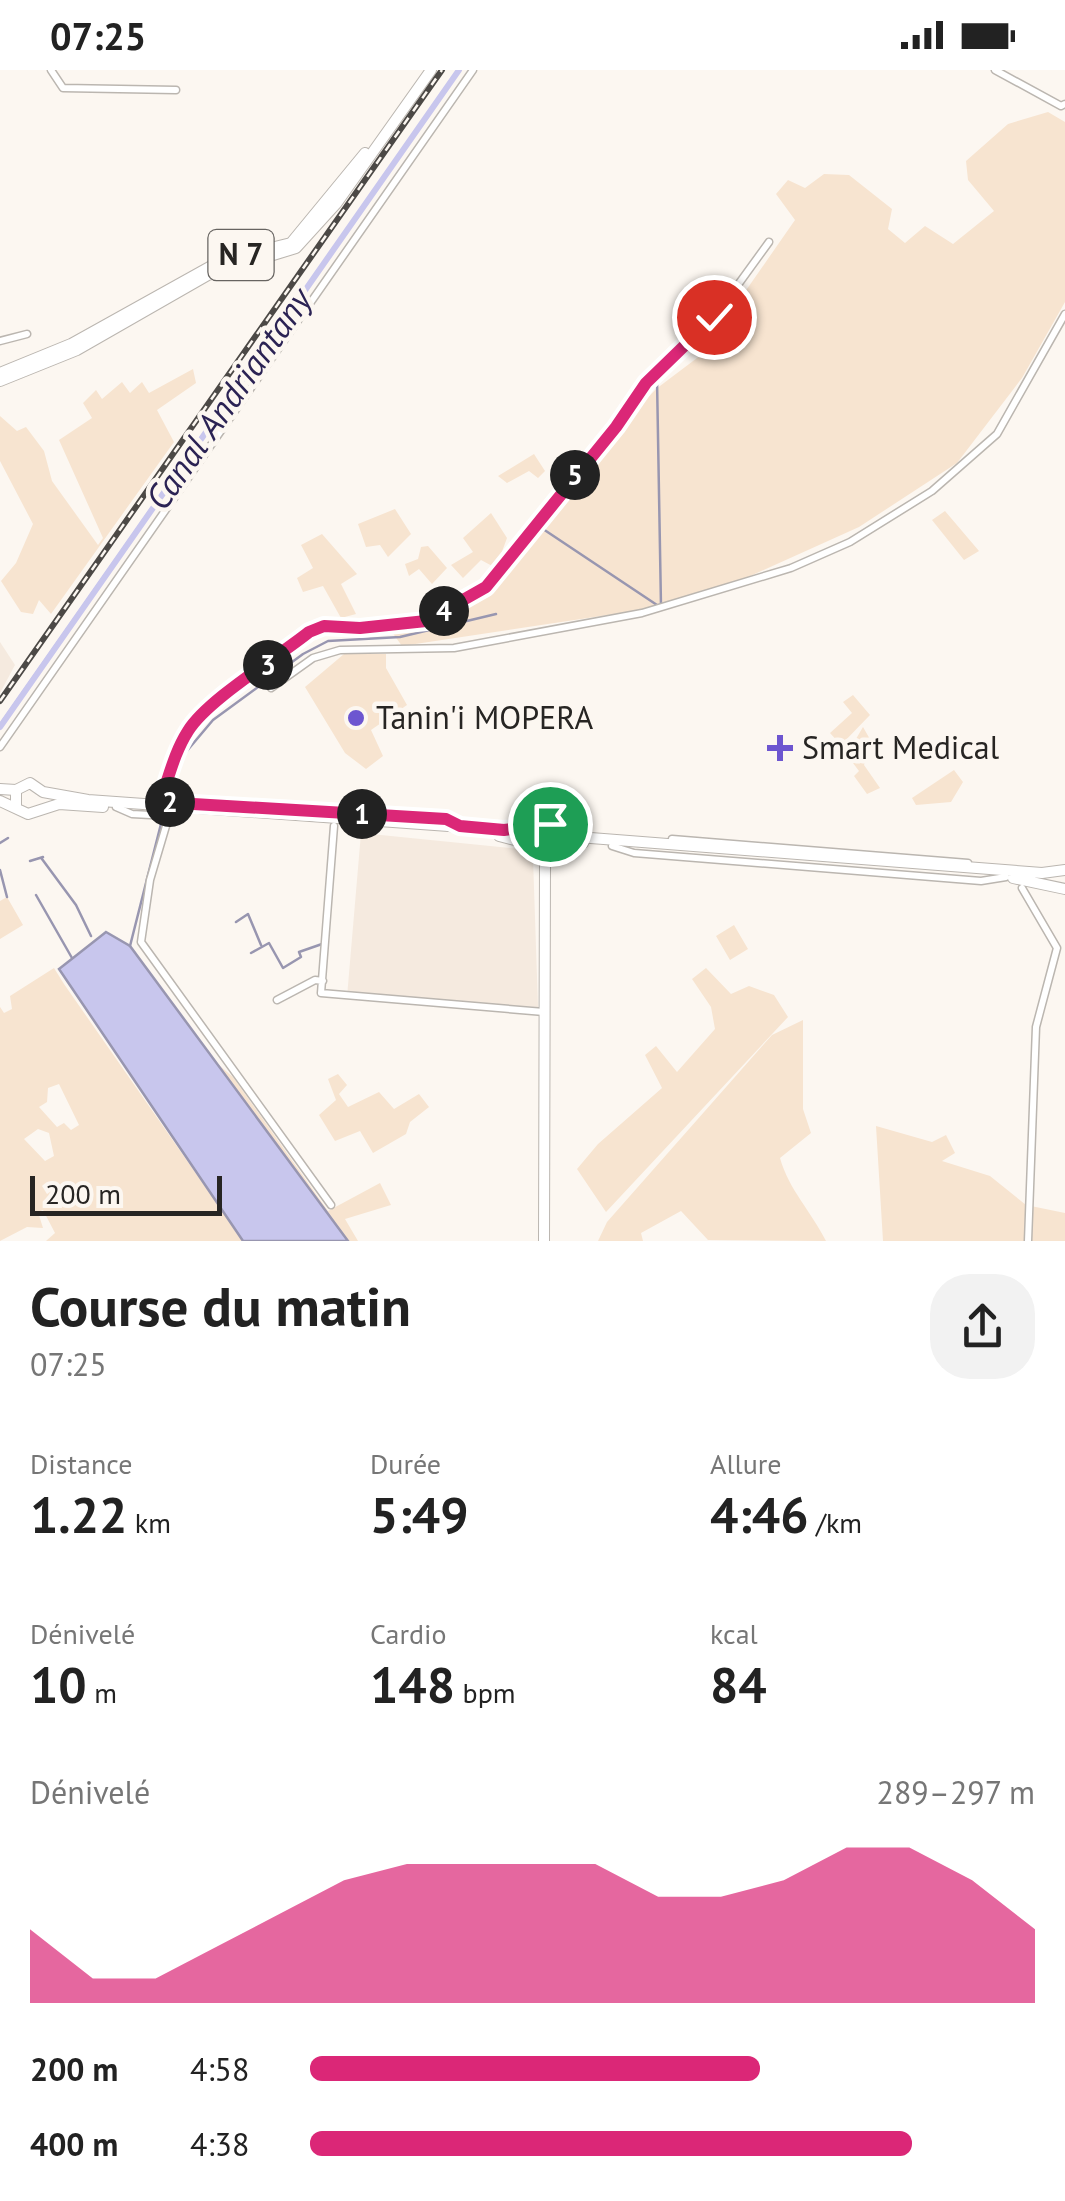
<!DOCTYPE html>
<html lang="fr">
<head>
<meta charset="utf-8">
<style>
	:root { --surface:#fff; --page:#f2f2f2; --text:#222; --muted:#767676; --accent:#db2777 }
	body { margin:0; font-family:"PT Sans",sans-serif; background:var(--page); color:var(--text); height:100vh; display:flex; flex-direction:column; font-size:38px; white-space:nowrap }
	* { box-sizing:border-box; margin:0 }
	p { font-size:32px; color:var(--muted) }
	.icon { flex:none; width:55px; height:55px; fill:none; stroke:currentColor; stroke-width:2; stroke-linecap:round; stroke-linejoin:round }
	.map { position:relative; height:1171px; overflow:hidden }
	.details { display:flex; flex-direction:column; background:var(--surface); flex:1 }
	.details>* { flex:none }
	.scale { position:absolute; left:30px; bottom:25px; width:192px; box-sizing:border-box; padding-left:10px; border:5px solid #272523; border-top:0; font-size:28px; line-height:35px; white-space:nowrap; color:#272523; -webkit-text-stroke:8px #fcf7f1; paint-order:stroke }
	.pin { position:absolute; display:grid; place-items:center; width:85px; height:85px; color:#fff; margin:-42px; border:5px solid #fff; border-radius:50%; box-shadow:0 2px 10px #0007 }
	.km { position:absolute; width:50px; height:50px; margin:-25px; border-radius:50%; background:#222; color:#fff; font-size:28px; line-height:50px; text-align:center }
	.round { display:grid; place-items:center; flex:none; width:105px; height:105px; border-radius:40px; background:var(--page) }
	.overview { display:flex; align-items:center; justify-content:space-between; height:170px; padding:0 30px }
	h1 { font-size:55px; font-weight:600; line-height:75px }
	.stats { display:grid; grid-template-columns:repeat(3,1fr); gap:15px; height:170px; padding:10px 30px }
	.stats div { display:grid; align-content:center }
	.stats b { font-size:50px; font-weight:600 }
	.stats small { font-size:28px; font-weight:400 }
	.stats p { font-size:28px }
	.chart { height:280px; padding:20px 30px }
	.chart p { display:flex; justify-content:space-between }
	.chart svg { width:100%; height:180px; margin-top:10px; fill:var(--accent); opacity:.7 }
	ul { padding:0 30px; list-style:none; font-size:32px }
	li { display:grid; grid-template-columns:160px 120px 1fr; align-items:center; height:75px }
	li i { height:25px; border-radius:12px; background:var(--accent) }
	.status { display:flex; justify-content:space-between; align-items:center; height:70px; padding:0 50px; background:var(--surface); direction:ltr }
	.status svg { height:28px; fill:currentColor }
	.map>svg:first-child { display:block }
	.built { fill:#f5eadf }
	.green { fill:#f7e4d0; fill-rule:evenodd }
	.water { fill:#c8c6ed; stroke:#9896b0; stroke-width:2.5 }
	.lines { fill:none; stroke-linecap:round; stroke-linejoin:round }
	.stream { stroke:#9896b0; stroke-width:2.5 }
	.canal { stroke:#c8c6ed; stroke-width:6 }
	.street-casing { stroke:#bbb6b0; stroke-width:9 }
	.secondary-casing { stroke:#bbb6b0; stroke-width:12 }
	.primary-casing { stroke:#bbb6b0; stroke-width:12 }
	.street { stroke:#fff; stroke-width:6 }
	.secondary { stroke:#fff; stroke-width:10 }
	.primary { stroke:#fff; stroke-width:10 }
	.rail-casing { stroke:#4c4946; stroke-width:6 }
	.rail { stroke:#fcf7f1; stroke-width:2.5; stroke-dasharray:8; stroke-linecap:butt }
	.route-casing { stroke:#fff; stroke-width:20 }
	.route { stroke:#db2777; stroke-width:12 }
	.poi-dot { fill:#6d56d0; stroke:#fcf7f1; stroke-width:4 }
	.labels { text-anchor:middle; stroke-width:9; stroke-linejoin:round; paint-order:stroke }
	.shield { fill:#fcf7f1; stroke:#676461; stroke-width:2.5 }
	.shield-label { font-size:30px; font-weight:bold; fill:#272523 }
	.poi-label { font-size:32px; fill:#272523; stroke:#fcf7f1; text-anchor:start }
	.water-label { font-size:35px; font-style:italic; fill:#2b2354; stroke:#fcf7f1 }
</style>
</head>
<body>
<div class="status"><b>07:25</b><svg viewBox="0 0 49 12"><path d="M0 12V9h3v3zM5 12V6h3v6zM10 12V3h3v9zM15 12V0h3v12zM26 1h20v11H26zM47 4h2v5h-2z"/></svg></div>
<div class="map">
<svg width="1065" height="1171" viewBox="0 0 1065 1171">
	<rect width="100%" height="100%" fill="#fcf7f1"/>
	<path class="built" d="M0 572 15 595 0 623Z
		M361 763 520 779 533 788 538 937 347 927Z"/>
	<path class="green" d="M1048 42 1065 52V232L1022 308 957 393 859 457 737 512 661 537 402 576 389 558 442 548 466 537 507 496 546 436 656 319 701 285 795 150 776 124 788 110 805 118 824 104 849 105 892 139 888 159 905 173 925 156 953 174 994 141 968 110 966 91 1008 54Z
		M193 299 196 313 157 340 174 372 51 544 39 530 33 544 21 542 1 511 16 493 33 454 0 391V346L17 361 26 357 44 381 52 411 98 475 103 468 59 370 92 348 83 333 96 320 102 329 122 312 130 323 142 312 149 323Z
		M534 384 545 401 538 408 529 401 507 413 498 406Z
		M395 439 411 464 388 487 380 475 366 477 358 454Z
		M945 441 979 481 964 490 932 450Z
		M491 443 507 468 496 498 481 490 463 508 451 495 473 482 463 468Z
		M322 464 357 504 341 514 356 544 341 548 323 516 303 522 297 508 313 498 301 475Z
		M428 476 447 498 432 514 419 499 409 506 405 494 418 489 421 477Z
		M344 584H386V598L407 635 371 660 383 686 366 699 345 683 305 617Z
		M853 625 870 645 841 675 830 663 852 643 843 632Z
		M863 657 871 671 865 677 869 681 864 695 880 718 867 724 854 706 859 701 850 689 859 681 853 674Z
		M954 700 963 712 951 732 916 735 912 728Z
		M7 827 23 855 0 869V831Z
		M734 855 748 879 730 890 716 866Z
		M54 898 64 914 243 1171H46L55 1163 43 1140 38 1142 43 1158 27 1157 0 1171V937L4 943 12 939 10 926ZM59 1014 79 1055 71 1060 64 1053 57 1057 39 1037 47 1032 48 1018ZM38 1059 49 1063 54 1086 45 1091 24 1069Z
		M706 898 731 924 749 916 774 925 788 947 606 1142 577 1099 598 1074 662 1018 645 985 656 976 677 1002 715 959 711 937 692 909Z
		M803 950V1039L811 1063 780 1088C789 1120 811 1141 826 1171L708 1170 681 1141 641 1163 643 1171H598L607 1152 772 965Z
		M207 985 233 1007 328 1141 380 1113 391 1135 345 1149 358 1171H348Z
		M338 1004 347 1015 339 1024 348 1037 379 1022 394 1039 419 1024 429 1037 410 1052 406 1064 373 1083 360 1061 335 1071 319 1045 336 1030 328 1009Z
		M876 1056 932 1072 946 1065 955 1083 942 1091 990 1106 1026 1135 1065 1143V1171H883Z"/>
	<path class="water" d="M106 862 130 876 348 1171H243L59 899Z"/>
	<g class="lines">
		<path class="stream" d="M657 309 661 536
			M534 453 660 537
			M0 655 458 0
			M175 695 213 650 303 584 328 571 400 567 496 544
			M166 734 172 707
			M0 773 8 768
			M42 789 76 835 91 866
			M30 791 43 787
			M0 800 7 827
			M36 825 72 888
			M236 852 248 844 261 875
			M130 876 163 746
			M251 883 269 873 283 898 301 887 299 882 322 874"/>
		<path class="canal" d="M0 657 459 0"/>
		<g class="street-casing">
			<path id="street" d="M51 0 63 18 176 20
				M995 0 1061 36 1065 34
				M0 271 27 264
				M271 618 313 588 340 580 454 578 642 543 791 498 850 472 932 421 997 364 1065 244
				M0 677 473 0
				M160 732C169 707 174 683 188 661 207 630 278 587 309 562L324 556 359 558 425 551 486 517 616 357 646 313 703 263 769 172
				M116 737 132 744 169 746 150 810 141 872 331 1135
				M264 738 455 753
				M334 756 321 923 544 942
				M672 769 968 793
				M612 776 634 783 981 811 1006 807
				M1022 818 1057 878 1036 957 1028 1171
				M277 930 315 910 323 911"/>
		</g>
		<g class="secondary-casing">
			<path id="secondary" d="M0 719 16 720
				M0 731 28 744 59 734 103 737
				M16 736V720L30 713 43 722 88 730 504 760 546 752 578 767 1042 803 1065 800
				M499 766 531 774 545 791 544 1171
				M541 782 583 773
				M1013 808 1065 819"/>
		</g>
		<g class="primary-casing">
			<path id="primary" d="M0 303 71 274 222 190 291 173 365 83
				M0 311 77 280 208 205 296 178 336 134 431 0"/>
		</g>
		<use href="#street" class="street"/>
		<use href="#secondary" class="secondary"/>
		<use href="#primary" class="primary"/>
		<g class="rail-casing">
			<path id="rail" d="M0 631 442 0"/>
		</g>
		<use href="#rail" class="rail"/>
	</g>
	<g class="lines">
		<g class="route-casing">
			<path id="route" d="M550 754 504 760 460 756 446 749 160 732C169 707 174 683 188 661 207 630 278 587 309 562L324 556 360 558 426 551 486 517 616 357 646 313 714 247"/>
		</g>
		<use href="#route" class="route"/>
	</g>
	<g class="poi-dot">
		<circle cx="356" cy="648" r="10"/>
		<path d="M775 663h10v10h10v10h-10v10h-10v-10h-10v-10h10z"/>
	</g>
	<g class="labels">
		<rect class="shield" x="208.5" y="160" width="65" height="50" rx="8"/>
		<g class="shield-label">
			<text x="241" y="195">N 7</text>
		</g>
		<g class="poi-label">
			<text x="376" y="659">Tanin'i MOPERA</text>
			<text x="802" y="689">Smart Medical</text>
		</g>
		<g class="water-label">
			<text transform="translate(229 329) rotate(-55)" y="12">Canal Andriantany</text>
		</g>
	</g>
</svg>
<div class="scale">200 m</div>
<div class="pin" style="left:550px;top:754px;background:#1e9e55"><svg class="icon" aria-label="arrive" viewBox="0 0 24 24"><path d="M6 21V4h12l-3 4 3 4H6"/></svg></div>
<div class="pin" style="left:714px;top:247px;background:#d93025"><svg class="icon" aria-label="check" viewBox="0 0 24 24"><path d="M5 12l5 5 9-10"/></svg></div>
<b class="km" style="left:362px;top:744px">1</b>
<b class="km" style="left:170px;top:732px">2</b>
<b class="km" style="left:268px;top:595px">3</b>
<b class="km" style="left:444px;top:541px">4</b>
<b class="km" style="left:575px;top:405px">5</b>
</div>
<section class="details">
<div class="overview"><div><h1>Course du matin</h1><p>07:25</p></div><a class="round"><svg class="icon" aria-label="share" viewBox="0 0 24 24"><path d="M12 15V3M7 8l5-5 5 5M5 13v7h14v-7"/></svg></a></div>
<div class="stats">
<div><p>Distance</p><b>1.22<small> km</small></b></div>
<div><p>Durée</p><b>5:49</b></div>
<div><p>Allure</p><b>4:46<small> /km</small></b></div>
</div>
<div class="stats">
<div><p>Dénivelé</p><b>10<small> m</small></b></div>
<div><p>Cardio</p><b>148<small> bpm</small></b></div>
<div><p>kcal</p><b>84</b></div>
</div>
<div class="chart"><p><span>Dénivelé</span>289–297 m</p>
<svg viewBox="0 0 160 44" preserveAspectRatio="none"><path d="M0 44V26L10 38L20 38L30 30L40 22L50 14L60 10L70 10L80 10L90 10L100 18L110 18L120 14L130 6L140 6L150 14L160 26V44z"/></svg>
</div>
<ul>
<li><b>200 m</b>4:58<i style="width:62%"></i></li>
<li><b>400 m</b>4:38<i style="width:83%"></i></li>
</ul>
</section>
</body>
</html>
